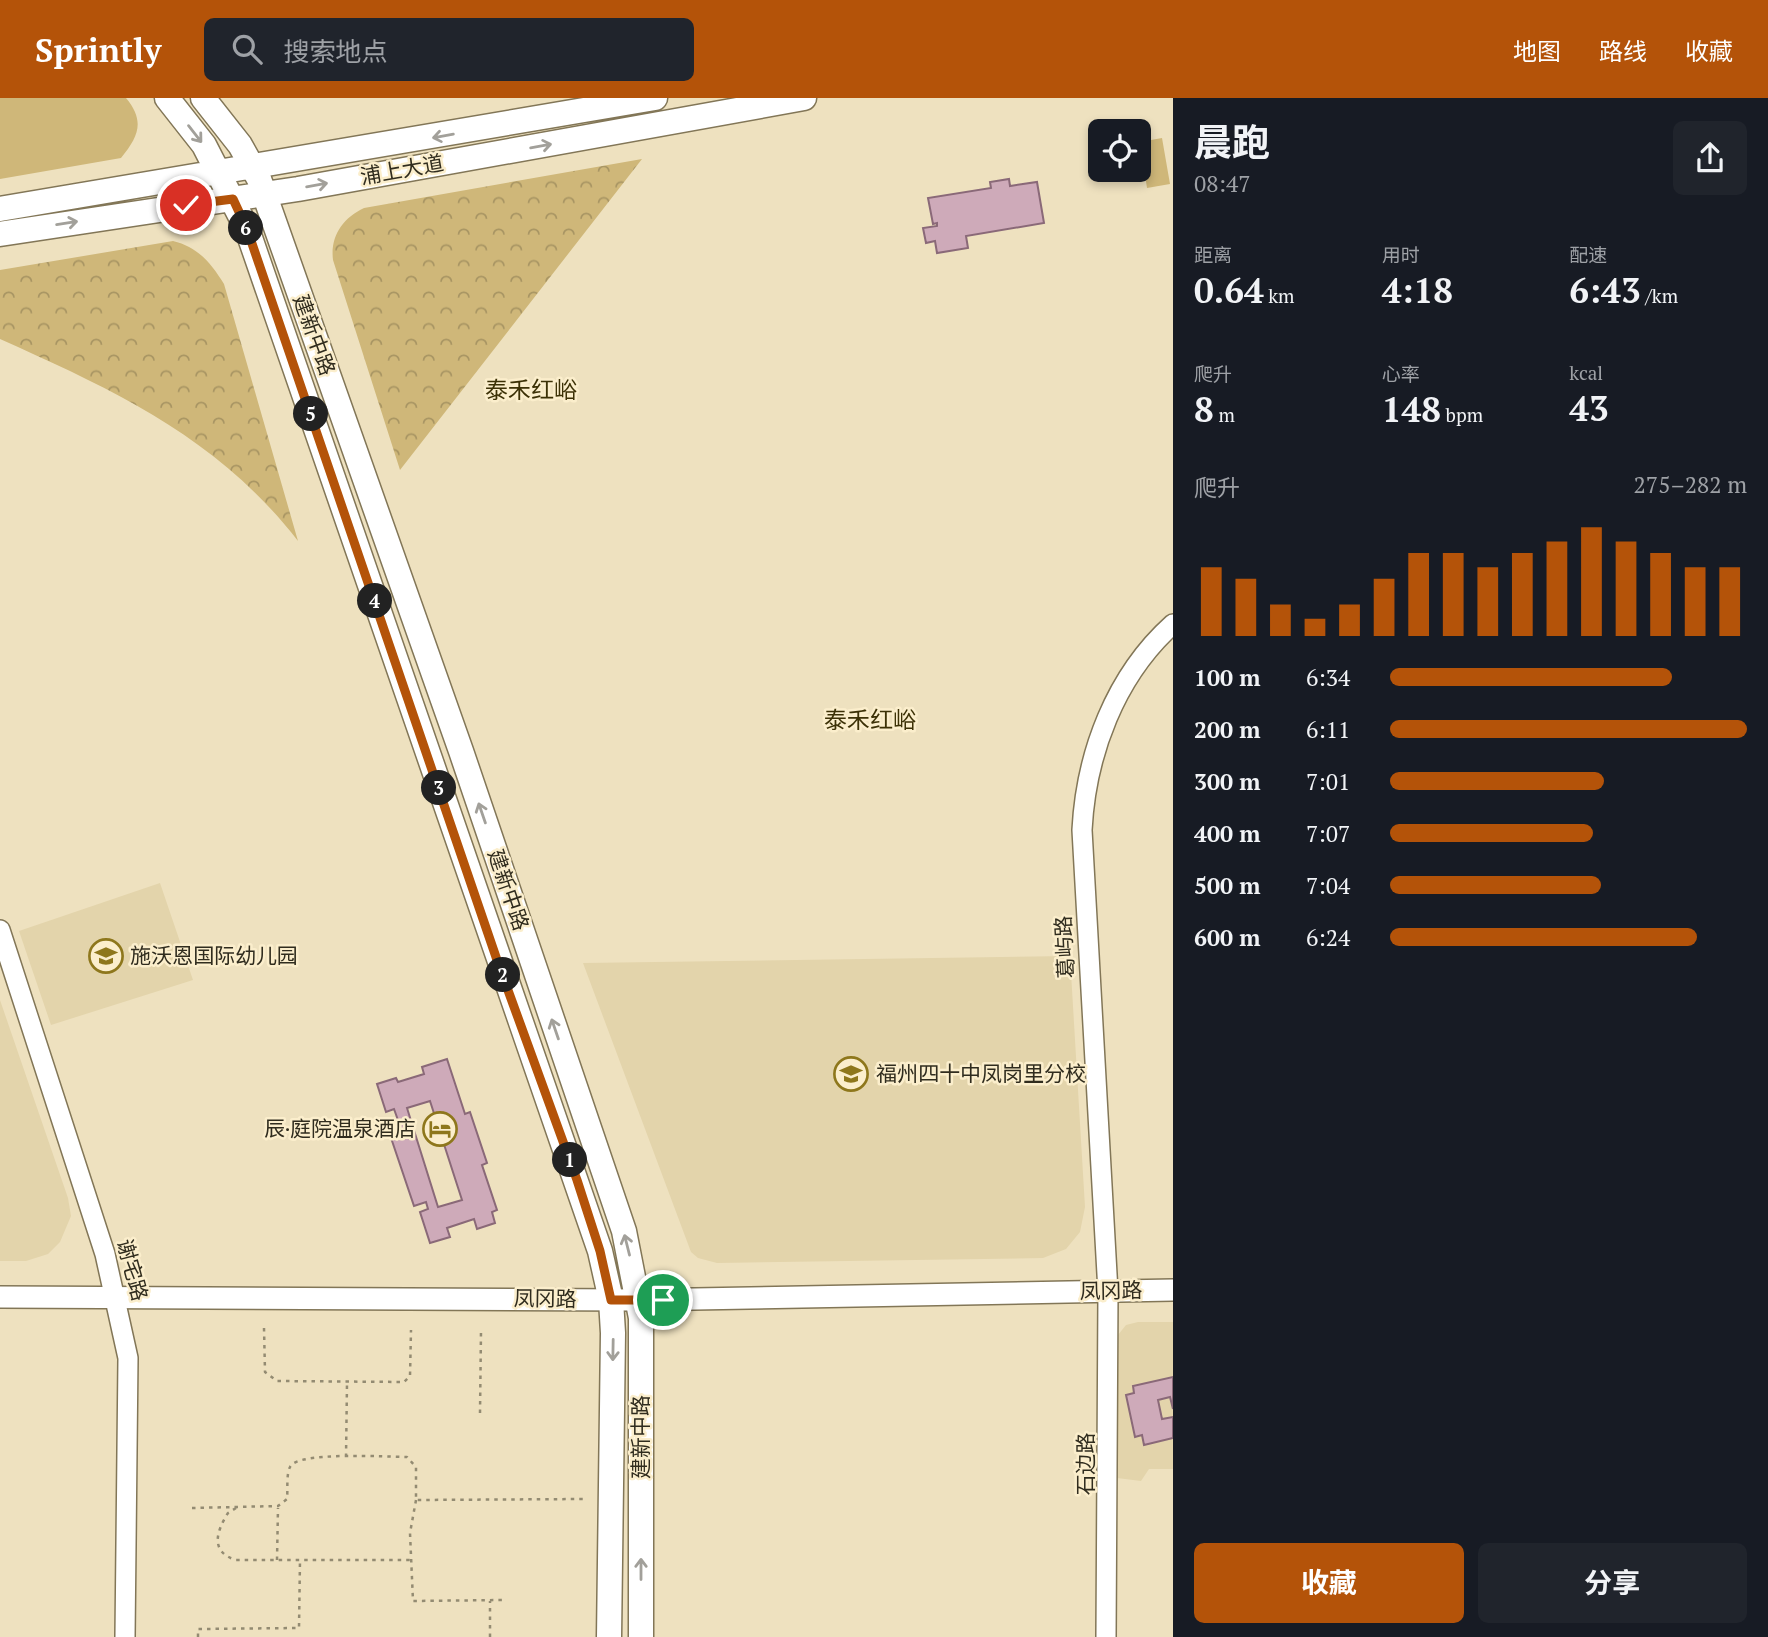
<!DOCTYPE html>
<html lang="zh">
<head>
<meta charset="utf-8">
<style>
	:root { --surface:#171b24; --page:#20242c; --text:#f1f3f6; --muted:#9ea1a6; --accent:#b45309 }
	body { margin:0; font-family:"PT Serif","Noto Sans SC",serif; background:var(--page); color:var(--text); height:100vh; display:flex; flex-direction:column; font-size:26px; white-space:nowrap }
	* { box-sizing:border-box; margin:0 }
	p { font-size:23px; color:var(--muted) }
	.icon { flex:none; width:38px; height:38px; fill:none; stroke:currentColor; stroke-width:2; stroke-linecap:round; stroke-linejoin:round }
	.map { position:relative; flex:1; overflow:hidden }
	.details { display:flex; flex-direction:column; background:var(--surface); width:595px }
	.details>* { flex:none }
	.buttons { position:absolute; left:1088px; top:21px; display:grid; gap:14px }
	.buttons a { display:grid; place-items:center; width:63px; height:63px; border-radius:10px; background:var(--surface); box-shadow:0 4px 10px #0003; font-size:35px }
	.pin { position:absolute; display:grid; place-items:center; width:60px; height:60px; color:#fff; margin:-30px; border:4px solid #fff; border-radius:50%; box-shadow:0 2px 7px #0007 }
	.km { position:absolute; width:35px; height:35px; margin:-18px; border-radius:50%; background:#222; color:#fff; font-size:19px; line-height:35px; text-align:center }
	.round { display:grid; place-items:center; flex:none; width:74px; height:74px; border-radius:10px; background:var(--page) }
	.head { display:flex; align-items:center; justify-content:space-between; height:119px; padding:0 21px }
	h1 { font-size:38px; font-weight:700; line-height:52px }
	.figures { display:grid; grid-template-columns:repeat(3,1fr); gap:10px; height:119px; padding:7px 21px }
	.figures div { display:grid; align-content:center }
	.figures b { font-size:35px; font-weight:700 }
	.figures small { font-size:19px; font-weight:400 }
	.figures p { font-size:19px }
	.chart { height:196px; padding:14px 21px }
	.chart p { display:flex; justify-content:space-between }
	.chart svg { width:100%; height:126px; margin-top:7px; stroke:var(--accent); stroke-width:6 }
	.action { display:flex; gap:14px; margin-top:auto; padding:14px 21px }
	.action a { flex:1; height:80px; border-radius:10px; background:var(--accent); color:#fff; font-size:28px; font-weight:700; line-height:80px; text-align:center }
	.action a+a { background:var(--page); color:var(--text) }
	ul { padding:0 21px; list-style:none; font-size:23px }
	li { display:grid; grid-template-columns:112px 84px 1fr; align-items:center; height:52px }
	li i { height:18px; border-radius:9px; background:var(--accent) }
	header { display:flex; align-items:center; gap:42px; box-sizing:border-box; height:98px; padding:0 35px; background:var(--accent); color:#fff }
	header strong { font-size:33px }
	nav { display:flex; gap:38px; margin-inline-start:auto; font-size:24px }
	.search { width:490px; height:63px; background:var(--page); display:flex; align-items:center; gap:18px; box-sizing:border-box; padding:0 24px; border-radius:10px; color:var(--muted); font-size:26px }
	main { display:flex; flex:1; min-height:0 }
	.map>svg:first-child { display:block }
	.built { fill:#e3d4ab }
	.grass { fill:#cfb779 }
	.forest { fill:url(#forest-crowns) }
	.building { fill:#ceaab9; stroke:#8a6978; stroke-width:2; fill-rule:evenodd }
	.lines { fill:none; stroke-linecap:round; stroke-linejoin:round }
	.tertiary-casing { stroke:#827657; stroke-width:22 }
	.secondary-casing { stroke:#827657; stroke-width:24 }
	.primary-casing { stroke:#827657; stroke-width:27 }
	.path { stroke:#938b72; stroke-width:2.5; stroke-dasharray:3.5 5; stroke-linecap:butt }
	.tertiary { stroke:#fff; stroke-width:19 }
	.secondary { stroke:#fff; stroke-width:21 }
	.primary { stroke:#fff; stroke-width:24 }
	.oneway { stroke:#a2a09a }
	.route-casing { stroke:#fff; stroke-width:14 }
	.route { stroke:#b45309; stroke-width:9 }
	.labels { text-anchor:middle; stroke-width:5; stroke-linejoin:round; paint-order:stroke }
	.street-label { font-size:21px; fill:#302c1e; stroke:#fbeecc }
	.poi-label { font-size:21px; fill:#302c1e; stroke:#fbeecc; text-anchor:start }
	.neighbourhood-label { font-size:23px; fill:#3c3106; stroke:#fbeecc }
</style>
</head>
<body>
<header>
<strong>Sprintly</strong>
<div class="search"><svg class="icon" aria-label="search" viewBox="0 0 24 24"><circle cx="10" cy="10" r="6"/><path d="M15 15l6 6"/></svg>搜索地点</div>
<nav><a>地图</a><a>路线</a><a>收藏</a></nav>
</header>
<main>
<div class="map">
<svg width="1173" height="1539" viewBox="0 0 1173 1539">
	<defs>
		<pattern id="forest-crowns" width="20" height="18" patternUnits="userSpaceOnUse" patternTransform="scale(1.75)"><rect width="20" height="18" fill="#cfb779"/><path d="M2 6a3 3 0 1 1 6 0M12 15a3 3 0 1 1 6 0" fill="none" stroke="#a89563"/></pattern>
	</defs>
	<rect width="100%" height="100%" fill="#eee1bf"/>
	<path class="built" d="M160 785 193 882 51 927 19 833Z
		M1070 858 1085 1109 1080 1134 1066 1151 1043 1160 717 1165 698 1160 691 1154 583 865Z
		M0 902 68 1100 71 1118 60 1144 48 1156 26 1163H0Z
		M1138 1224H1173V1371H1149L1141 1383 1117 1380 1118 1237 1126 1227Z"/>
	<path class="grass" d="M0 0H126C145 23 139 38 121 60L0 81Z
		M1162 40 1170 86 1147 90 1140 44Z"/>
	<path class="forest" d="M642 61 400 372 333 162C330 138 343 120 364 110Z
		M173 143C198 149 211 165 224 186L298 443C218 340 116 293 0 241V172Z"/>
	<path class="building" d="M1009 81 1010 88 1037 84 1044 125 966 138 968 150 937 155 935 143 926 145 923 130 937 128V125L933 126 928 100 991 90 990 84Z
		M447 961 465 1016 470 1014 487 1065 482 1067 497 1112 492 1114 495 1125 477 1131 474 1121 447 1130 450 1139 430 1145 420 1114 428 1111 426 1104 414 1108 387 1028 399 1025 394 1011 386 1014 377 986 396 980 398 984 424 976 422 969ZM430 1003 462 1102 438 1109 407 1010Z
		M1173 1279V1311L1170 1299 1158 1302 1162 1321 1173 1319V1340L1144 1347 1142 1337 1135 1339 1126 1297 1134 1295 1133 1288Z"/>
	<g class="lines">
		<g class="tertiary-casing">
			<path id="tertiary" d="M0 832 105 1156 128 1260 125 1539
				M1106 1539 1108 1194 1082 732C1086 656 1115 578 1173 526"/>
		</g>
		<g class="secondary-casing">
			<path id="secondary" d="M0 1199 639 1202 1173 1192"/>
		</g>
		<g class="primary-casing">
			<path id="primary" d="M167 0 204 47 247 131 600 1153 611 1202 613 1235 609 1539
				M203 0 240 47 259 81 461 653 624 1133 641 1220V1539
				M0 111 655 0
				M0 136 298 91 804 0"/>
		</g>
		<path class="path" d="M264 1230 265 1274 277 1283 404 1284 410 1278 411 1232
			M480 1315 481 1233
			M346 1359 347 1285
			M416 1402 410 1435 413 1503 504 1502
			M192 1410 278 1408 287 1401C288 1392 286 1377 290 1369 296 1353 389 1359 407 1359L416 1369V1402L584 1401
			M236 1410 228 1415C216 1434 210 1454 236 1462H411
			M277 1462 278 1410
			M198 1539V1531L299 1530 300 1462
			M490 1539V1503"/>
		<use href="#tertiary" class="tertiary"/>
		<use href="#secondary" class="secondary"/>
		<use href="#primary" class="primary"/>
	</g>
	<defs><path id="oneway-shaft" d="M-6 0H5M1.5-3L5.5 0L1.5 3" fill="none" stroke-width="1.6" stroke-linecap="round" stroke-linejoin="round" transform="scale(1.75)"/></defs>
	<g class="oneway">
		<use href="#oneway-shaft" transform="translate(195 36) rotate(52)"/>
		<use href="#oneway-shaft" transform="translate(443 38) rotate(170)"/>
		<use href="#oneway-shaft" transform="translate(541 48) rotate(-10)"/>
		<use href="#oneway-shaft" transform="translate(317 87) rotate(-10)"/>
		<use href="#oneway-shaft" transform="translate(67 125) rotate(-9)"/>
		<use href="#oneway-shaft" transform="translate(482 715) rotate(-109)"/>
		<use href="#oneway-shaft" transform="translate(555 931) rotate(-109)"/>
		<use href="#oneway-shaft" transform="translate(627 1147) rotate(-104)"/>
		<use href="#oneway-shaft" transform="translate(613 1252) rotate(91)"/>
		<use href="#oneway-shaft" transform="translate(641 1471) rotate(-90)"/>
	</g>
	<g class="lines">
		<g class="route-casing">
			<path id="route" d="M186 107 233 101 247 131 497 862 577 1082 600 1153 611 1202H663"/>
		</g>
		<use href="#route" class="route"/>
	</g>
	<defs>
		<g id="school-ring" transform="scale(1.75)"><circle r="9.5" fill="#fbeecc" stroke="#8e771c" stroke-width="1.5"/><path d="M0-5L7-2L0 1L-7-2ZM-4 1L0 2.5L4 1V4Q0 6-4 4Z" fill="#8e771c"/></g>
		<g id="hotel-ring" transform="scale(1.75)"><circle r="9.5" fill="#fbeecc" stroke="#8e771c" stroke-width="1.5"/><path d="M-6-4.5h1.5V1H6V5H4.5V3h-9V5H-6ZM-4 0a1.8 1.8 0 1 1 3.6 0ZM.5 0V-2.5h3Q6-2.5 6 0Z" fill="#8e771c"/></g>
	</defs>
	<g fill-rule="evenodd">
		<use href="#school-ring" x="106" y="858"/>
		<use href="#school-ring" x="851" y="976"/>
		<use href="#hotel-ring" x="440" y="1031"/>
	</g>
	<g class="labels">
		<g class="street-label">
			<text transform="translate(402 72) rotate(-10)" y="7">浦上大道</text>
			<text transform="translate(314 237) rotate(70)" y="7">建新中路</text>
			<text transform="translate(508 792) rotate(71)" y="7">建新中路</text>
			<text transform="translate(1065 849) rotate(-93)" y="7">葛屿路</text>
			<text transform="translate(132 1172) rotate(75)" y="7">谢宅路</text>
			<text transform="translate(1111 1193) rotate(-1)" y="7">凤冈路</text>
			<text transform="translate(545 1201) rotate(1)" y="7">凤冈路</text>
			<text transform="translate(641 1339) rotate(-90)" y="7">建新中路</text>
			<text transform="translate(1086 1366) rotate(-90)" y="7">石边路</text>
		</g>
		<g class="poi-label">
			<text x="130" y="865">施沃恩国际幼儿园</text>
			<text x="876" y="983">福州四十中凤岗里分校</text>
			<text x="416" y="1038" text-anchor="end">辰·庭院温泉酒店</text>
		</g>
		<g class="neighbourhood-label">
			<text x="531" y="300">泰禾红峪</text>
			<text x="870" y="630">泰禾红峪</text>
		</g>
	</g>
</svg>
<div class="buttons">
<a><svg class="icon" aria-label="locate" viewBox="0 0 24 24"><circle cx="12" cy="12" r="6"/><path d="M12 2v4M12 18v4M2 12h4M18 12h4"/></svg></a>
</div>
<div class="pin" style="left:663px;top:1202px;background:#1e9e55"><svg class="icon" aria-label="arrive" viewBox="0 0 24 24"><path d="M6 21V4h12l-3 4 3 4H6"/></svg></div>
<div class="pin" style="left:186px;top:107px;background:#d93025"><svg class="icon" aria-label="check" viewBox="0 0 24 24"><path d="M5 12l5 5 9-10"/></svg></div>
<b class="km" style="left:570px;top:1062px">1</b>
<b class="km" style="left:503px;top:877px">2</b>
<b class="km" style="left:439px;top:690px">3</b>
<b class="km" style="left:375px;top:503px">4</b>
<b class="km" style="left:311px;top:316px">5</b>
<b class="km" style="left:246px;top:130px">6</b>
</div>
<section class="details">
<div class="head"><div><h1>晨跑</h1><p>08:47</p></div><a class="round"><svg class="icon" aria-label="share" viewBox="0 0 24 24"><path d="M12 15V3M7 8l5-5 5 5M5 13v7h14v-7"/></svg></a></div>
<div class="figures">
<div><p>距离</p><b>0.64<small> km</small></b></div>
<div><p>用时</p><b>4:18</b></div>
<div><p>配速</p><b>6:43<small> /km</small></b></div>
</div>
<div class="figures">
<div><p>爬升</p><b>8<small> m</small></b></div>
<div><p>心率</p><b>148<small> bpm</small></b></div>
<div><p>kcal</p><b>43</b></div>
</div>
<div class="chart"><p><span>爬升</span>275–282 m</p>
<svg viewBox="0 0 160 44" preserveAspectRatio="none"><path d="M5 44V20M15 44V24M25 44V33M35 44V38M45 44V33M55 44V24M65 44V15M75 44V15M85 44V20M95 44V15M105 44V11M115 44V6M125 44V11M135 44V15M145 44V20M155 44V20"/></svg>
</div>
<ul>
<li><b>100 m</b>6:34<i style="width:79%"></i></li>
<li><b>200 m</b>6:11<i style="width:100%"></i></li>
<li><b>300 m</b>7:01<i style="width:60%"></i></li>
<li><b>400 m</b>7:07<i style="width:57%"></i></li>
<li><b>500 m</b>7:04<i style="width:59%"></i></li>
<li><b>600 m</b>6:24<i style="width:86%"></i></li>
</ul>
<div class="action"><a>收藏</a><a>分享</a></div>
</section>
</main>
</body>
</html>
